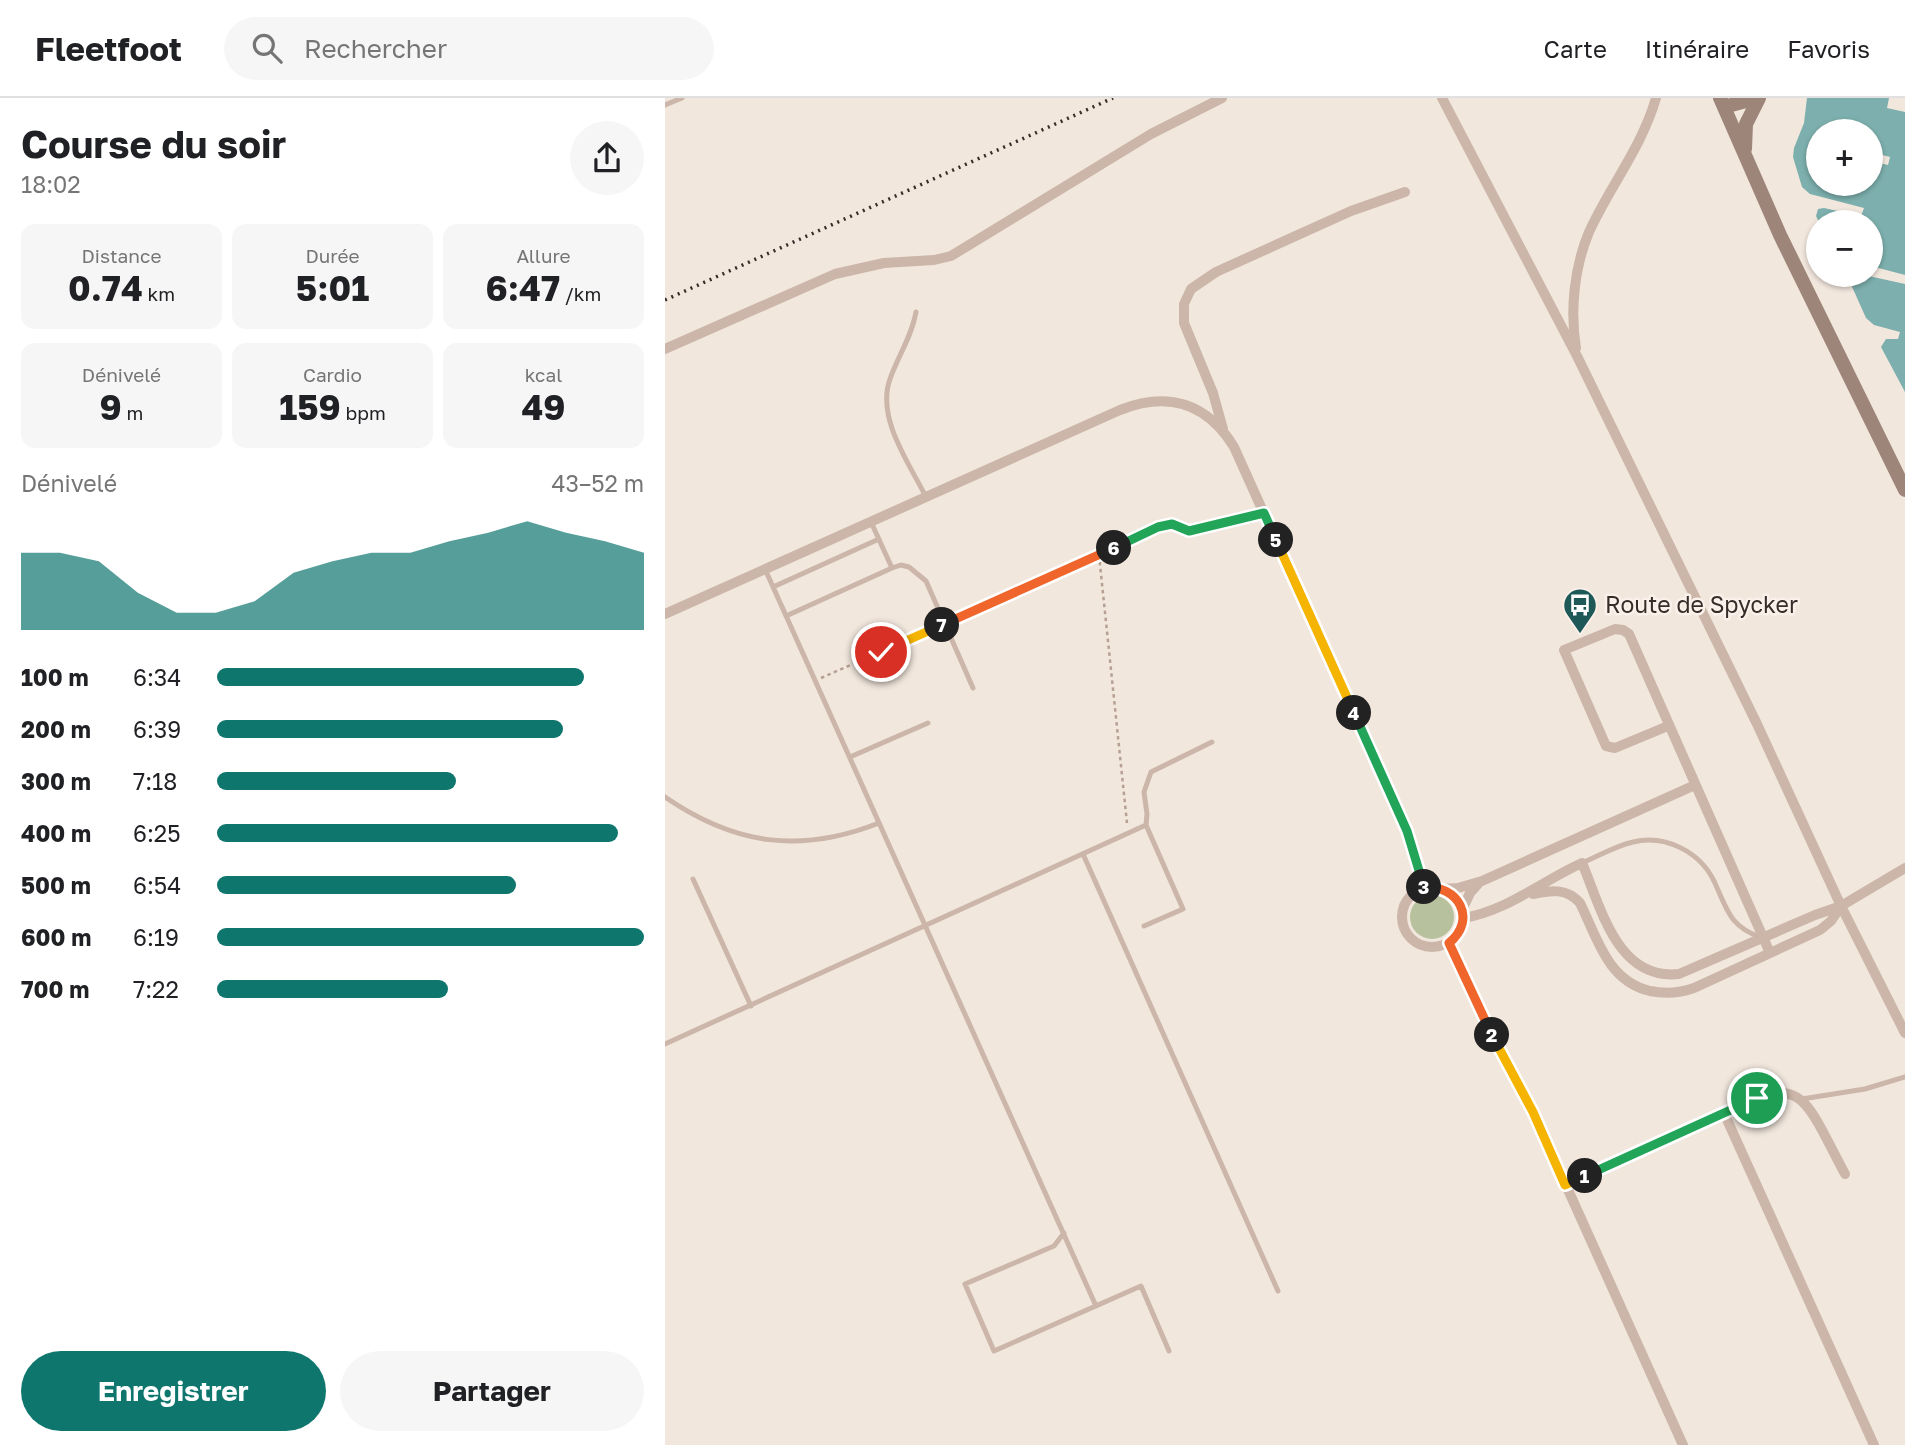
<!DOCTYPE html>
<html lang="fr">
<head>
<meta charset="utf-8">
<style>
	:root { --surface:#fff; --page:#f6f6f6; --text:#202124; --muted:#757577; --line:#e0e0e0; --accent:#0f766e }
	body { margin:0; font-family:"Golos Text",sans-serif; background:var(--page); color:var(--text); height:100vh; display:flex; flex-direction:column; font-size:26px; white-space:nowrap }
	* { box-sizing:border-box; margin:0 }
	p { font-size:23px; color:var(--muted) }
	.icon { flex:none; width:38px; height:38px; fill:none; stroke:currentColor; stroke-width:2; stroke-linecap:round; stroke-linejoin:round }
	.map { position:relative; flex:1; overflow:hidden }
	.details { display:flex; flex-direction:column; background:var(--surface); width:665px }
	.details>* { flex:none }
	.fabs { position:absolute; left:1141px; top:21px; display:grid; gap:14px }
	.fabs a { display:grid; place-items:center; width:77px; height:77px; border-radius:50%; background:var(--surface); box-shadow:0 2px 5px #0004; font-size:35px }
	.pin { position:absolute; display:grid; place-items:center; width:60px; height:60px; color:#fff; margin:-30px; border:4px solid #fff; border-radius:50%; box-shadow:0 2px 7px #0007 }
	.km { position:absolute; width:35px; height:35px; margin:-18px; border-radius:50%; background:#222; color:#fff; font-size:19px; line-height:35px; text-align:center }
	.round { display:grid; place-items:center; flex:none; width:74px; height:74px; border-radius:37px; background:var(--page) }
	.summary { display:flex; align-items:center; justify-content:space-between; height:119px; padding:0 21px }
	h1 { font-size:38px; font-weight:700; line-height:52px }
	.figures { display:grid; grid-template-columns:repeat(3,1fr); gap:10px; height:119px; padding:7px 21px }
	.figures div { display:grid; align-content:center; border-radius:14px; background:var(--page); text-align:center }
	.figures b { font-size:35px; font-weight:700 }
	.figures small { font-size:19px; font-weight:400 }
	.figures p { font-size:19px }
	.chart { height:196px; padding:14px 21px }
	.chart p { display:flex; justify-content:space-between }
	.chart svg { width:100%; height:126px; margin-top:7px; fill:var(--accent); opacity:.7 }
	.button { display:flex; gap:14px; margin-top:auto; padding:14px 21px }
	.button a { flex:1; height:80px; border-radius:42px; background:var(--accent); color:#fff; font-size:28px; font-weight:700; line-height:80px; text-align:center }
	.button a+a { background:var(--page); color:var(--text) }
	ul { padding:0 21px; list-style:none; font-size:23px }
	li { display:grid; grid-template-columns:112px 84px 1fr; align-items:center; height:52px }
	li i { height:18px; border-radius:9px; background:var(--accent) }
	header { display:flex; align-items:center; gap:42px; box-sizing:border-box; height:98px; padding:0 35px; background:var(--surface); border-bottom:2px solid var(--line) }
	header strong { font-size:33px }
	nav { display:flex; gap:38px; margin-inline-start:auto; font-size:24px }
	.search { width:490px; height:63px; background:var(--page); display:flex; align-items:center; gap:18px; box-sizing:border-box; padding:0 24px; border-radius:38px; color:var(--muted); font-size:26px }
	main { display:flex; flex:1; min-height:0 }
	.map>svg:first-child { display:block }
	.green { fill:#b8c19d }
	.water { fill:#7cafad; fill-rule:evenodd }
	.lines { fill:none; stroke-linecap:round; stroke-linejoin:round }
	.path { stroke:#b6a093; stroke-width:2.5; stroke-dasharray:3.5 3.5; stroke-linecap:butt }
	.lane { stroke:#cbb6a9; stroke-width:5 }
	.street { stroke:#cbb6a9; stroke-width:10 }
	.secondary { stroke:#9e857a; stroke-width:14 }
	.rail { stroke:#382c29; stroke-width:3.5; stroke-dasharray:2 5; stroke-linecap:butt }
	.split-1-casing { stroke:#fff; stroke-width:14 }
	.split-2-casing { stroke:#fff; stroke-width:14 }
	.split-3-casing { stroke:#fff; stroke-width:14 }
	.split-4-casing { stroke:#fff; stroke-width:14 }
	.split-5-casing { stroke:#fff; stroke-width:14 }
	.split-6-casing { stroke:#fff; stroke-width:14 }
	.split-7-casing { stroke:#fff; stroke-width:14 }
	.split-8-casing { stroke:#fff; stroke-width:14 }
	.split-1 { stroke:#22a559; stroke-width:9 }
	.split-2 { stroke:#f5b400; stroke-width:9 }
	.split-3 { stroke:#f0652b; stroke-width:9 }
	.split-4 { stroke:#22a559; stroke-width:9 }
	.split-5 { stroke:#f5b400; stroke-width:9 }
	.split-6 { stroke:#22a559; stroke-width:9 }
	.split-7 { stroke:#f0652b; stroke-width:9 }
	.split-8 { stroke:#f5b400; stroke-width:9 }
	.labels { text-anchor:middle; stroke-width:5; stroke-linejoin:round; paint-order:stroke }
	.poi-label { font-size:23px; fill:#382c29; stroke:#faf1ea; text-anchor:start }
</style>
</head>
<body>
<header>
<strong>Fleetfoot</strong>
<div class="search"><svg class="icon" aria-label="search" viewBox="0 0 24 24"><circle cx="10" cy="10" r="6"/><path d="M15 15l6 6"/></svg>Rechercher</div>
<nav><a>Carte</a><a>Itinéraire</a><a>Favoris</a></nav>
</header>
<main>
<section class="details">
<div class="summary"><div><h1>Course du soir</h1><p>18:02</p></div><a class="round"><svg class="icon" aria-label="share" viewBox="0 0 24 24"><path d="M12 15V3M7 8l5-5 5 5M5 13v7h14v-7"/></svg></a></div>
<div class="figures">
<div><p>Distance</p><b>0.74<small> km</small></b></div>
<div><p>Durée</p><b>5:01</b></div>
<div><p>Allure</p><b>6:47<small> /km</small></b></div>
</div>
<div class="figures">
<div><p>Dénivelé</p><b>9<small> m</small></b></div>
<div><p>Cardio</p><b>159<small> bpm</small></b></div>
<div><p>kcal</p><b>49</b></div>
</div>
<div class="chart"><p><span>Dénivelé</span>43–52 m</p>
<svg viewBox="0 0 160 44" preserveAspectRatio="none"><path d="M0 44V17L10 17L20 20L30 31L40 38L50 38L60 34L70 24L80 20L90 17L100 17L110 13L120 10L130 6L140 10L150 13L160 17V44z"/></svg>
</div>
<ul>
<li><b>100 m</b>6:34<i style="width:86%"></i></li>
<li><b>200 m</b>6:39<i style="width:81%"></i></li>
<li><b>300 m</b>7:18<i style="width:56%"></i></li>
<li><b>400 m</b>6:25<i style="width:94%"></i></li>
<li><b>500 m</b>6:54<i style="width:70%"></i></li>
<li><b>600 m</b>6:19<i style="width:100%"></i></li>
<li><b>700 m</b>7:22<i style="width:54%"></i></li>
</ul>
<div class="button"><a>Enregistrer</a><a>Partager</a></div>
</section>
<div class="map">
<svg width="1240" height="1347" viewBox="0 0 1240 1347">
	<rect width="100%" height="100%" fill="#f2e7dd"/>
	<path class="green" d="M745 819a22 22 0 1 1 44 0a22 22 0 1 1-44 0Z"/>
	<path class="water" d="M1142 0H1224L1222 10 1240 14V177L1206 168V124H1154L1151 118 1153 111 1159 110 1196 118 1199 110 1145 96 1137 89 1128 59 1129 50 1139 25ZM1153 33H1206V54L1225 59 1223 67 1206 63V86H1153Z
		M1186 177H1199L1240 186V294L1216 249 1221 241H1233L1235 234 1209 227 1201 220 1184 182Z"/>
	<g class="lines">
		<path class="path" d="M434 457 462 725
			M288 522 493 429 507 426 524 433 590 417
			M156 580 272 529"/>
		<path class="lane" d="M0 7 17 0
			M251 214C247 238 233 258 225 281 211 320 244 365 261 399
			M227 470 236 467 244 469 261 483 308 590
			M100 471 431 1208
			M108 489 214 441
			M121 518 227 470 206 424
			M185 659 263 625
			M0 699C70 747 135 756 214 725
			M418 756 613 1193
			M917 765C934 758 950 748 968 744 1000 736 1035 754 1049 783 1062 811 1064 828 1095 839
			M28 781 86 908
			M479 828 518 811 481 727 482 716 479 694 486 674 547 644
			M0 946 481 727
			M1137 1001 1200 991 1240 979
			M399 1135 389 1148 300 1186 329 1253 476 1188 504 1253"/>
		<path class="street" d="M777 0 912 258 1092 626 1176 808 1240 935
			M911 250C905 213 909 170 924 134 945 88 977 49 991 0
			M0 251 170 176 219 165 269 162 286 158 486 36 557 0
			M558 331 548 295 519 225V206L526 191 551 174 686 113 740 94
			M0 516 455 312C503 293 542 305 569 349L742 733 759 790
			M1003 628 950 650 941 648 899 552 950 531 958 532 964 536 1105 855
			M737 819a30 30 0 1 1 60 0a30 30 0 1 1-60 0Z
			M777 791 793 790 817 783 1030 687
			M868 796C886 792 902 790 915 805 932 839 942 883 985 893 1000 896 1015 895 1029 890L1155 832 1166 823 1176 808
			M797 812 805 795 813 786
			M798 820C842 813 877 783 917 765 936 809 952 883 1014 876L1150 817 1176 808 1240 770
			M784 845 832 947 868 1014 1018 1347
			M1059 1015 1209 1347
			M900 1087 1092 1000C1128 986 1141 1002 1157 1032 1165 1047 1172 1061 1180 1076"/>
		<path class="secondary" d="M1055 0 1115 137 1240 392
			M1059 9 1092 0
			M1080 51 1081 26 1094 0"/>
		<path class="rail" d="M0 202 448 0"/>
	</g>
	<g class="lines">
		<g class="split-1-casing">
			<path id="split-1" d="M920 1078 1092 1000"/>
		</g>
		<g class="split-2-casing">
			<path id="split-2" d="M827 937 868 1014 900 1087 920 1078"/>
		</g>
		<g class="split-3-casing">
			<path id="split-3" d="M759 789C793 787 813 821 784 845L827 937"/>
		</g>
		<g class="split-4-casing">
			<path id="split-4" d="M689 615 742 733 759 789"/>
		</g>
		<g class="split-5-casing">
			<path id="split-5" d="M611 442 689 615"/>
		</g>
		<g class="split-6-casing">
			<path id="split-6" d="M449 450 493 429 507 426 524 433 599 415 611 442"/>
		</g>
		<g class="split-7-casing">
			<path id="split-7" d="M277 527 449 450"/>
		</g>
		<g class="split-8-casing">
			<path id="split-8" d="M216 554 277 527"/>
		</g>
		<use href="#split-1" class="split-1"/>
		<use href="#split-2" class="split-2"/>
		<use href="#split-3" class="split-3"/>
		<use href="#split-4" class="split-4"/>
		<use href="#split-5" class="split-5"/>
		<use href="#split-6" class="split-6"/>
		<use href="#split-7" class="split-7"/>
		<use href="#split-8" class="split-8"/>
	</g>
	<defs>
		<g id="bus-pin" transform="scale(1.75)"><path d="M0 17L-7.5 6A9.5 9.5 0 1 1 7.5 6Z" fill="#1e5958" stroke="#faf1ea"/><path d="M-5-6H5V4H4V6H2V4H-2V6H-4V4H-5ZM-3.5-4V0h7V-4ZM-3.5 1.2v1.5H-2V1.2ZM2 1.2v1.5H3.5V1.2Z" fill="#fff"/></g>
	</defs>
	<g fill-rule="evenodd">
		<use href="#bus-pin" x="915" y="507"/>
	</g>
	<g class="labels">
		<g class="poi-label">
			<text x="940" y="515">Route de Spycker</text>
		</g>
	</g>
</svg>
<div class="fabs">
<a>+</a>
<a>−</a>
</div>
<div class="pin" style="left:1092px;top:1000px;background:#1e9e55"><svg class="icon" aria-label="arrive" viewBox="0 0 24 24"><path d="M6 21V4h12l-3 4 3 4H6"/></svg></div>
<div class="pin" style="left:216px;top:554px;background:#d93025"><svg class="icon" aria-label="check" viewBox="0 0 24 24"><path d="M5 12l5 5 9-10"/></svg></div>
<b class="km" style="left:920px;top:1078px">1</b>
<b class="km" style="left:827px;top:937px">2</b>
<b class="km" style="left:759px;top:789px">3</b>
<b class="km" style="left:689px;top:615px">4</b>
<b class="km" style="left:611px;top:442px">5</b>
<b class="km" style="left:449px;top:450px">6</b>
<b class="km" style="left:277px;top:527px">7</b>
</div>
</main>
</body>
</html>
